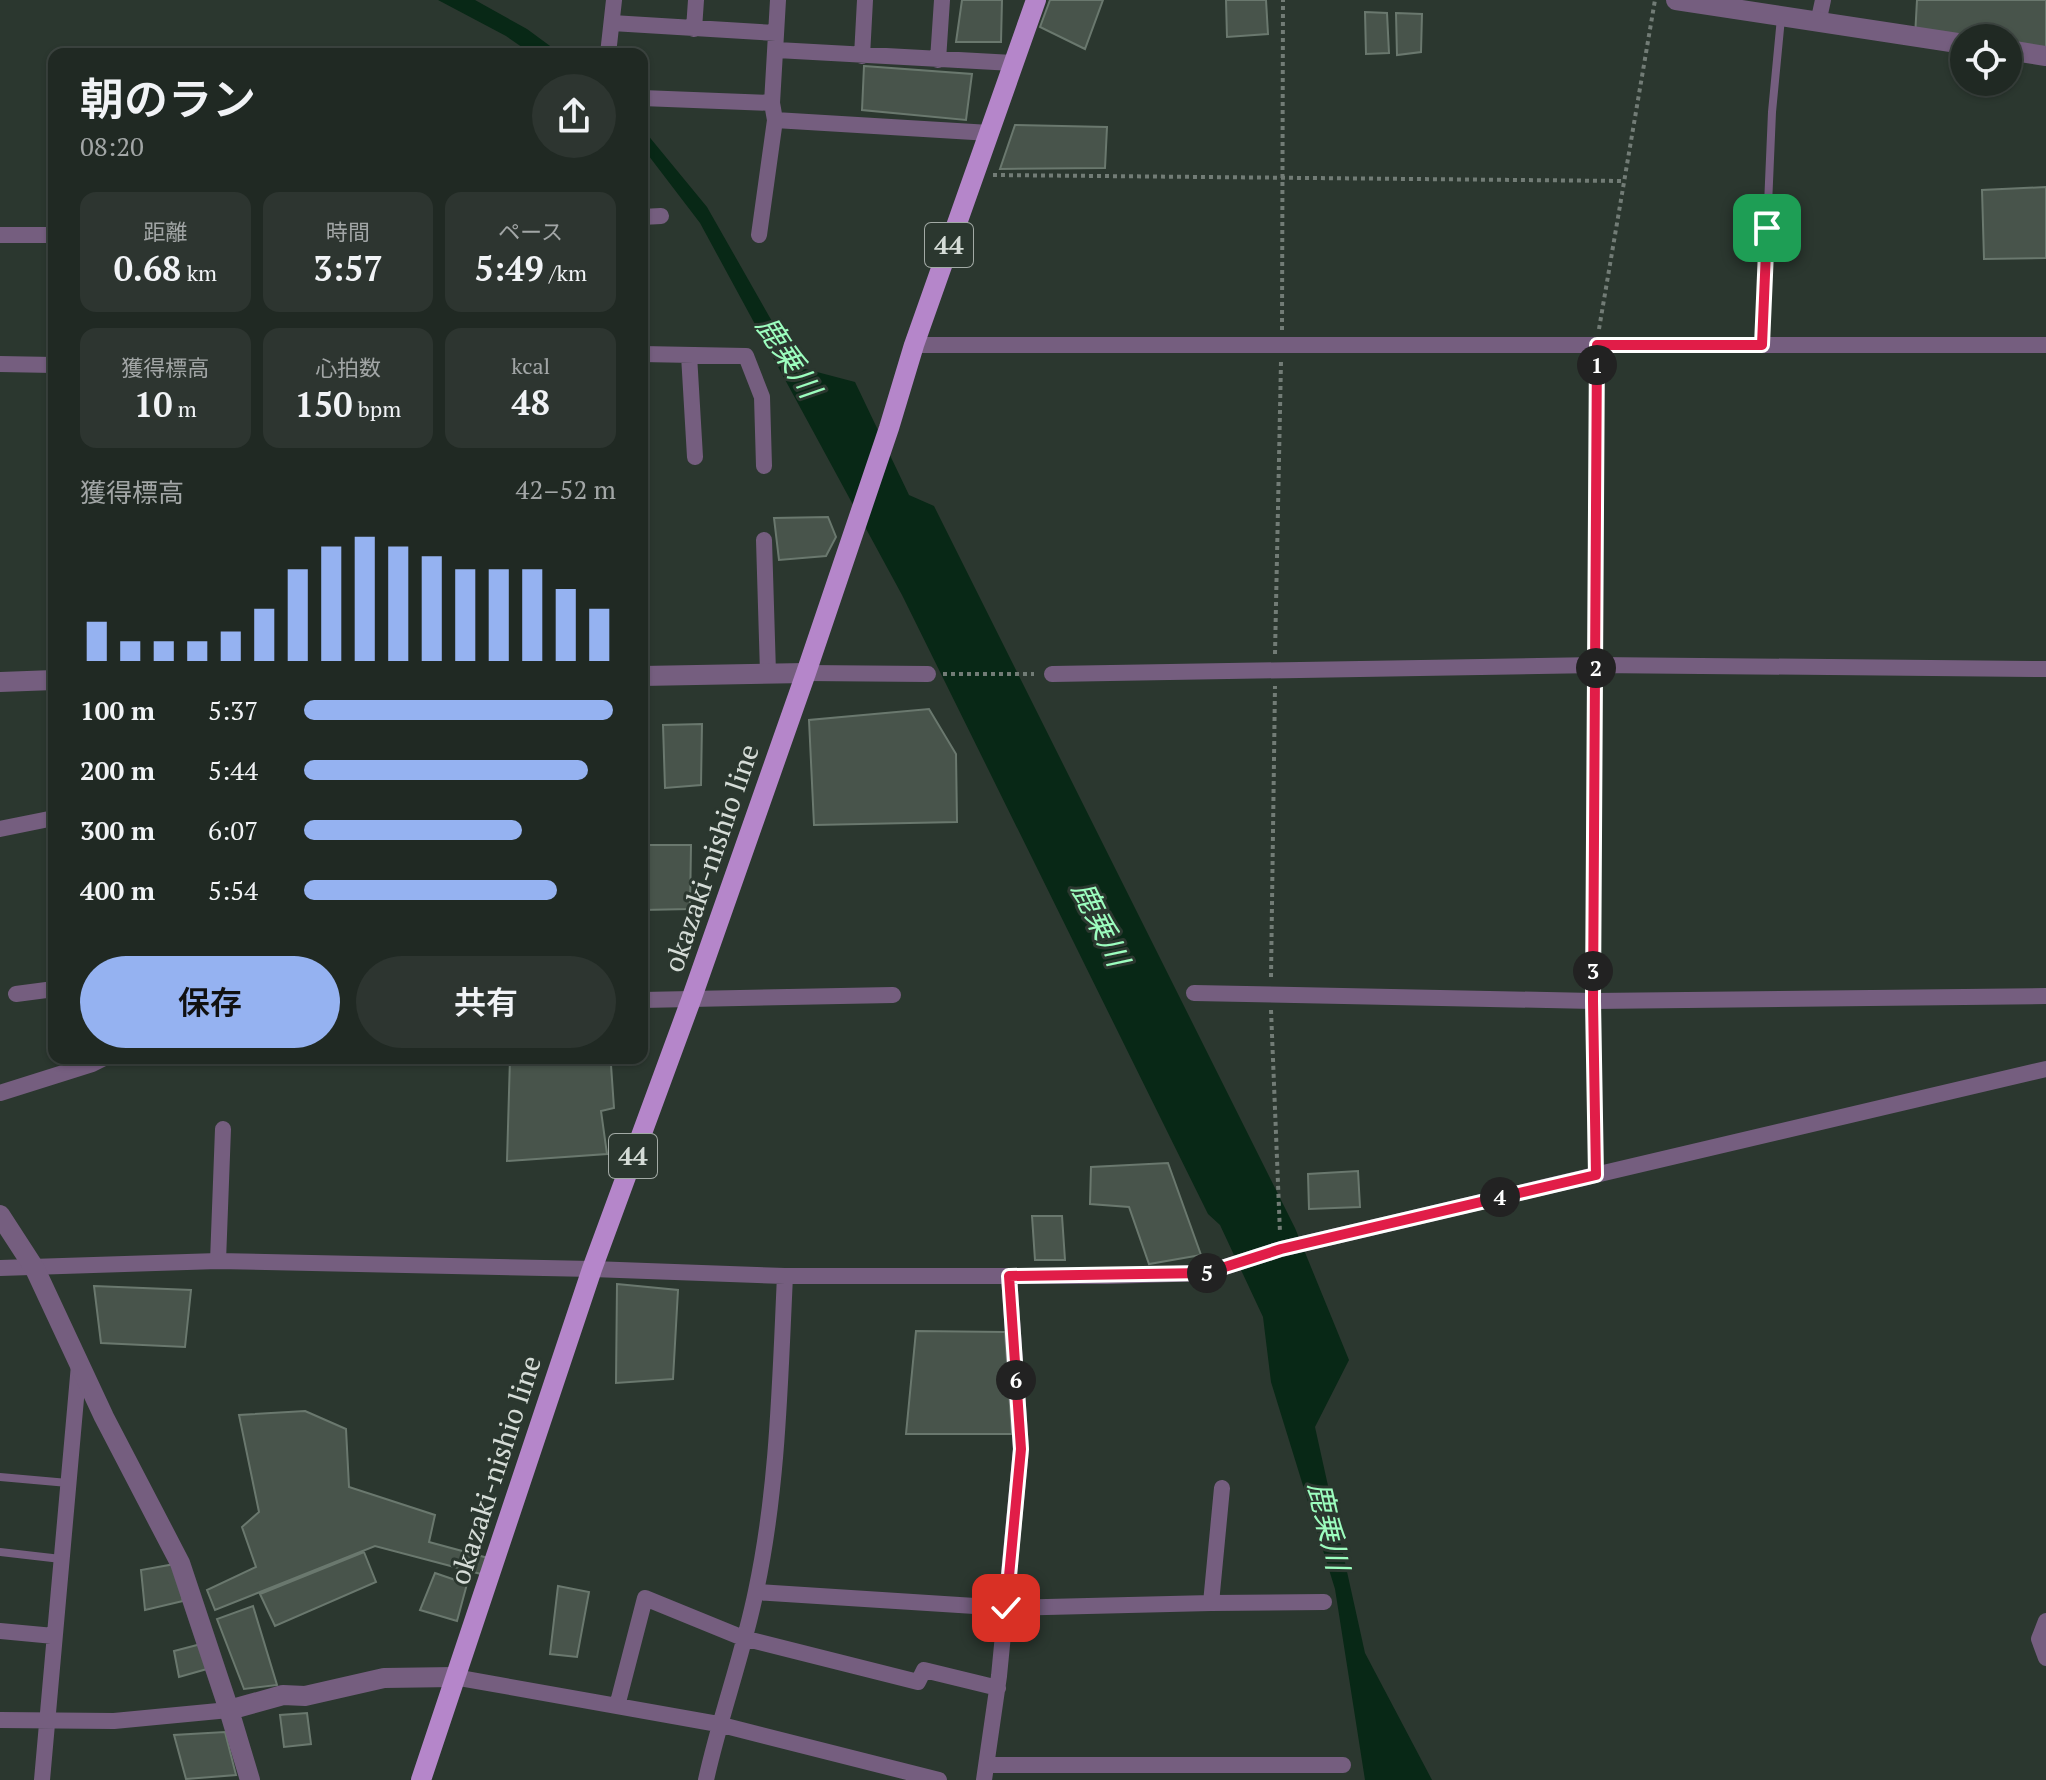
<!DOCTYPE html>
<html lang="ja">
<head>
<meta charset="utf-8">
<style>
	:root { --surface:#202923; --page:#2d3530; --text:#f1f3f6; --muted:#a2a6a6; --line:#3d4541; --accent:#95b2f1 }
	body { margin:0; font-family:"PT Serif","Noto Sans JP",serif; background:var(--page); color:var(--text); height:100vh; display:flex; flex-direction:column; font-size:30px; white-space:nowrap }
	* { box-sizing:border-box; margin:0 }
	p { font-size:26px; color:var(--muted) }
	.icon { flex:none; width:44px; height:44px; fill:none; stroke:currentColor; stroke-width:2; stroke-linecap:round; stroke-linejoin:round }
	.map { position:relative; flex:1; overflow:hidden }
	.details { position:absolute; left:48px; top:48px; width:600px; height:1016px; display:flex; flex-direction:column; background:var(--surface); border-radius:16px; box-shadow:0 2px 6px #0004,0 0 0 2px var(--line) }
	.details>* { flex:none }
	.buttons { position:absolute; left:1950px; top:24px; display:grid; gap:16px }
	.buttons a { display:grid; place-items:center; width:72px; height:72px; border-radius:50%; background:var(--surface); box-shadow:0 2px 6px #0004,0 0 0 2px var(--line); font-size:40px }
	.pin { position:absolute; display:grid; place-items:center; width:68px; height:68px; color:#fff; margin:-34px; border-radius:16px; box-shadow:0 4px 12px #0006 }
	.km { position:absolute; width:40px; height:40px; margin:-20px; border-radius:50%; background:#222; color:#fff; font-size:22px; line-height:40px; text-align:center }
	.round { display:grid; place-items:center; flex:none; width:84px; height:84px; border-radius:42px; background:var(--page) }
	.head { display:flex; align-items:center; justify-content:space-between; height:136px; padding:0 32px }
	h1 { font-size:44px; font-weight:600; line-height:60px }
	.figures { display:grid; grid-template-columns:repeat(3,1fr); gap:12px; height:136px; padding:8px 32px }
	.figures div { display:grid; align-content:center; border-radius:16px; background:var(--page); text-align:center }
	.figures b { font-size:34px; font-weight:600 }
	.figures small { font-size:22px; font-weight:400 }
	.figures p { font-size:22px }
	.chart { height:224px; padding:16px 32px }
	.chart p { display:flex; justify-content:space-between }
	.chart svg { width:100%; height:144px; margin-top:8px; stroke:var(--accent); stroke-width:6 }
	.action { display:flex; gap:16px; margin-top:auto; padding:16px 32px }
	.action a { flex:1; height:92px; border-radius:48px; background:var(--accent); color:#111; font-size:32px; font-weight:600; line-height:92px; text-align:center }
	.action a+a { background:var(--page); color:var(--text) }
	ul { padding:0 32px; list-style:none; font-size:26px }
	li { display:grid; grid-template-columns:128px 96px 1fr; align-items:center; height:60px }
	li i { height:20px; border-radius:10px; background:var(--accent) }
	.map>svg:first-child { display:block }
	.water { fill:#082816 }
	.building { fill:#48544b; stroke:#6a786e; stroke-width:2 }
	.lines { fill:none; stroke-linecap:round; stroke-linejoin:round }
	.path { stroke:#727c76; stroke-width:4; stroke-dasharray:4 4; stroke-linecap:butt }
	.service { stroke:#755e7f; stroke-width:8 }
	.minor { stroke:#755e7f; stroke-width:16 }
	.tertiary { stroke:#755e7f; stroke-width:20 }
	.primary { stroke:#b586ca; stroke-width:20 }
	.route-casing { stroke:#fff; stroke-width:16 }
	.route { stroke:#e11d48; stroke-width:10 }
	.labels { text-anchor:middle; stroke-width:6; stroke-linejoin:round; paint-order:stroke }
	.shield { fill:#2b372f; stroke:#a2aaa5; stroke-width:2 }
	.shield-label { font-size:26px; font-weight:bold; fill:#d5dcd7 }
	.street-label { font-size:28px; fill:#d5dcd7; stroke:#2b372f }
	.water-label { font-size:30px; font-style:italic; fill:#9cfdbe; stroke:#2b372f }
</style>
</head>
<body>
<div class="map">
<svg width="2046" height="1780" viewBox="0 0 2046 1780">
	<rect width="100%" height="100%" fill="#2b372f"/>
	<path class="water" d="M438 0H475L527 29 561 54H532L506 36Z
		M642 128 707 207 798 367 855 382 909 495 934 506 1295 1228 1349 1360 1315 1427 1365 1653 1432 1780H1365L1335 1589 1271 1382 1263 1317 1220 1225 1208 1214 902 595 700 223 642 147Z"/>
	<path class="building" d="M962 0H1002L1001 42H956Z
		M1050 0H1103L1085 49 1040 27Z
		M1226 0H1266L1268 34 1227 37Z
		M1917 0H2046V56L2008 50V38L1915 37Z
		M1365 12 1387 13 1389 53 1366 54Z
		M1396 13 1422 14 1421 52 1397 55Z
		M864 66 972 74 966 120 862 110Z
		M1015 125 1107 127 1105 168 1000 169Z
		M2046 187V258L1984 259 1982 190Z
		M828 517 836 537 826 556 779 560 774 518Z
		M929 709 956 754 957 822 814 825 809 720Z
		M702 724 701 785 665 788 663 725Z
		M642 845H691L690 909 642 910Z
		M510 1058H623V1063L611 1065 614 1108 601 1111 607 1154 507 1161Z
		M1168 1163 1201 1255 1149 1264 1129 1207 1090 1204 1091 1167Z
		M1358 1171 1360 1207 1309 1209 1308 1174Z
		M1032 1216H1062L1065 1260H1035Z
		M617 1284 678 1290 673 1379 616 1383Z
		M94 1286 191 1290 185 1347 101 1343Z
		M916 1331 1005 1332 1012 1434H906Z
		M305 1411 346 1429 349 1487 435 1515 429 1542 488 1558 481 1574 375 1546 215 1610 207 1590 256 1567 242 1527 259 1512 239 1415Z
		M364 1552 376 1582 275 1626 260 1594Z
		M175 1564 183 1601 145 1610 141 1570Z
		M435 1573 467 1584 457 1621 420 1610Z
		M558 1586 589 1592 577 1657 550 1654Z
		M253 1606 277 1685 244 1689 217 1619Z
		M201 1644 207 1669 179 1677 174 1651Z
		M307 1713 311 1744 284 1747 280 1715Z
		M225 1732 236 1775 186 1779 174 1735Z"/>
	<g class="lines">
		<path class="path" d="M993 175 1624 181
			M1599 329 1655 0
			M1282 330 1283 0
			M1596 649 1597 361
			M1275 654 1281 362
			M943 674H1034
			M1271 977 1275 686
			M1593 985 1596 681
			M1271 1010 1280 1233
			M1593 1017 1596 1157"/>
		<path class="service" d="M1762 345 1772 112 1781 18
			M0 1477 68 1483
			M0 1552 61 1559"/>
		<path class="minor" d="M612 23 776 33
			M1818 23 1823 0
			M694 29 696 0
			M777 50 1013 63
			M608 54 614 0
			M862 56 865 0
			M938 60 942 0
			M642 98 772 103
			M775 120 990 133
			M642 217 661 216
			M0 235H54
			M759 235 775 120 772 103 778 0
			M914 345H2046
			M642 354 746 356 762 397 764 466
			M689 355 695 457
			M0 364 54 365
			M764 540 768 673
			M806 673 928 674
			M1052 674 1596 665 2046 669
			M0 829 54 818
			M1194 993 1593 1001 2046 996
			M16 994 54 989
			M642 1000 893 995
			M0 1093 92 1064 104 1058
			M218 1261 223 1129
			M0 1268 218 1261 592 1269 785 1276H1107L1206 1273 1281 1249 2046 1069
			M756 1592 1006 1608 1211 1603 1222 1488
			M1211 1603 1324 1602
			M2046 1621 2039 1639 2046 1658
			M0 1631 54 1636
			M454 1677 718 1724 939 1780
			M617 1706 645 1598 743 1638 918 1682 924 1670 998 1688
			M0 1720 114 1721 229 1710
			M988 1765H1343
			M42 1780 79 1365
			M706 1780C720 1716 743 1655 756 1591 778 1488 780 1381 785 1276
			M984 1780 999 1676 1021 1449 1009 1276"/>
		<path class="tertiary" d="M1676 0 1964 44
			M2008 50 2046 56
			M642 676 806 673
			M0 682 54 680
			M0 1215 35 1269 104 1417 180 1563 229 1710 283 1695 305 1696 384 1678 454 1677
			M229 1710 250 1780"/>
		<path class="primary" d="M421 1780 592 1269 691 1000 806 673 889 428 914 345 1036 0"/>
	</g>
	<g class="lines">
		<g class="route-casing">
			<path id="route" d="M1006 1608 1021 1449 1009 1276 1206 1273 1281 1249 1596 1175 1593 1001 1597 345H1762L1767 228"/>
		</g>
		<use href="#route" class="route"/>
	</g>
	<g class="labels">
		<g class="shield">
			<rect x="925" y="223" width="48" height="44" rx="6"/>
			<rect x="609" y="1134" width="48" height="44" rx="6"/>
		</g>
		<g class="shield-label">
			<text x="949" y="254">44</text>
			<text x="633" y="1165">44</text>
		</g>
		<g class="street-label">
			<text transform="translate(711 858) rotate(-71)" y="10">okazaki-nishio line</text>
			<text transform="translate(495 1470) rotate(-72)" y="10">okazaki-nishio line</text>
		</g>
		<g class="water-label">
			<text transform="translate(788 357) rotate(57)" y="10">鹿乗川</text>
			<text transform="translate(1100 924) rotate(64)" y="10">鹿乗川</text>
			<text transform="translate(1328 1526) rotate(77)" y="10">鹿乗川</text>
		</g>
	</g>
</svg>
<div class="buttons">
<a><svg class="icon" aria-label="locate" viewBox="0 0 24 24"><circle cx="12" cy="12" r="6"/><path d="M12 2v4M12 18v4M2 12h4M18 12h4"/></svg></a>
</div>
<div class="pin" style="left:1767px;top:228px;background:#1e9e55"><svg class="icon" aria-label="arrive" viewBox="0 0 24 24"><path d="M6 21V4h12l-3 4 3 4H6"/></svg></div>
<div class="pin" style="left:1006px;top:1608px;background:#d93025"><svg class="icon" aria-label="check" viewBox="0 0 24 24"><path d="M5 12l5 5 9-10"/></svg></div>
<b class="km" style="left:1597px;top:365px">1</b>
<b class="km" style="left:1596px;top:668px">2</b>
<b class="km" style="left:1593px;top:971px">3</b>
<b class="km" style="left:1500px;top:1197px">4</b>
<b class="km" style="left:1207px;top:1273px">5</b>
<b class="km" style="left:1016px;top:1380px">6</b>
<section class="details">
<div class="head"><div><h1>朝のラン</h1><p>08:20</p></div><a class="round"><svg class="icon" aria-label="share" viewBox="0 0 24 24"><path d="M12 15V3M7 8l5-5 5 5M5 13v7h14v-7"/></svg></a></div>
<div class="figures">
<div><p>距離</p><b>0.68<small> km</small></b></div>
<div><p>時間</p><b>3:57</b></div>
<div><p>ペース</p><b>5:49<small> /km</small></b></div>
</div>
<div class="figures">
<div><p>獲得標高</p><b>10<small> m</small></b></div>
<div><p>心拍数</p><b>150<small> bpm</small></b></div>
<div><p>kcal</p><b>48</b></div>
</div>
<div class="chart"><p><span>獲得標高</span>42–52 m</p>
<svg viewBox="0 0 160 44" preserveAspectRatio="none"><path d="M5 44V32M15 44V38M25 44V38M35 44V38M45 44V35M55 44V28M65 44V16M75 44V9M85 44V6M95 44V9M105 44V12M115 44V16M125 44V16M135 44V16M145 44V22M155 44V28"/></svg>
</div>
<ul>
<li><b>100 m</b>5:37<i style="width:99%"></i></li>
<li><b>200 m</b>5:44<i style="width:91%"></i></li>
<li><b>300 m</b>6:07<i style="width:70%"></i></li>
<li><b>400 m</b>5:54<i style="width:81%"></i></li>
</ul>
<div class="action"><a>保存</a><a>共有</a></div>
</section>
</div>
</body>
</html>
